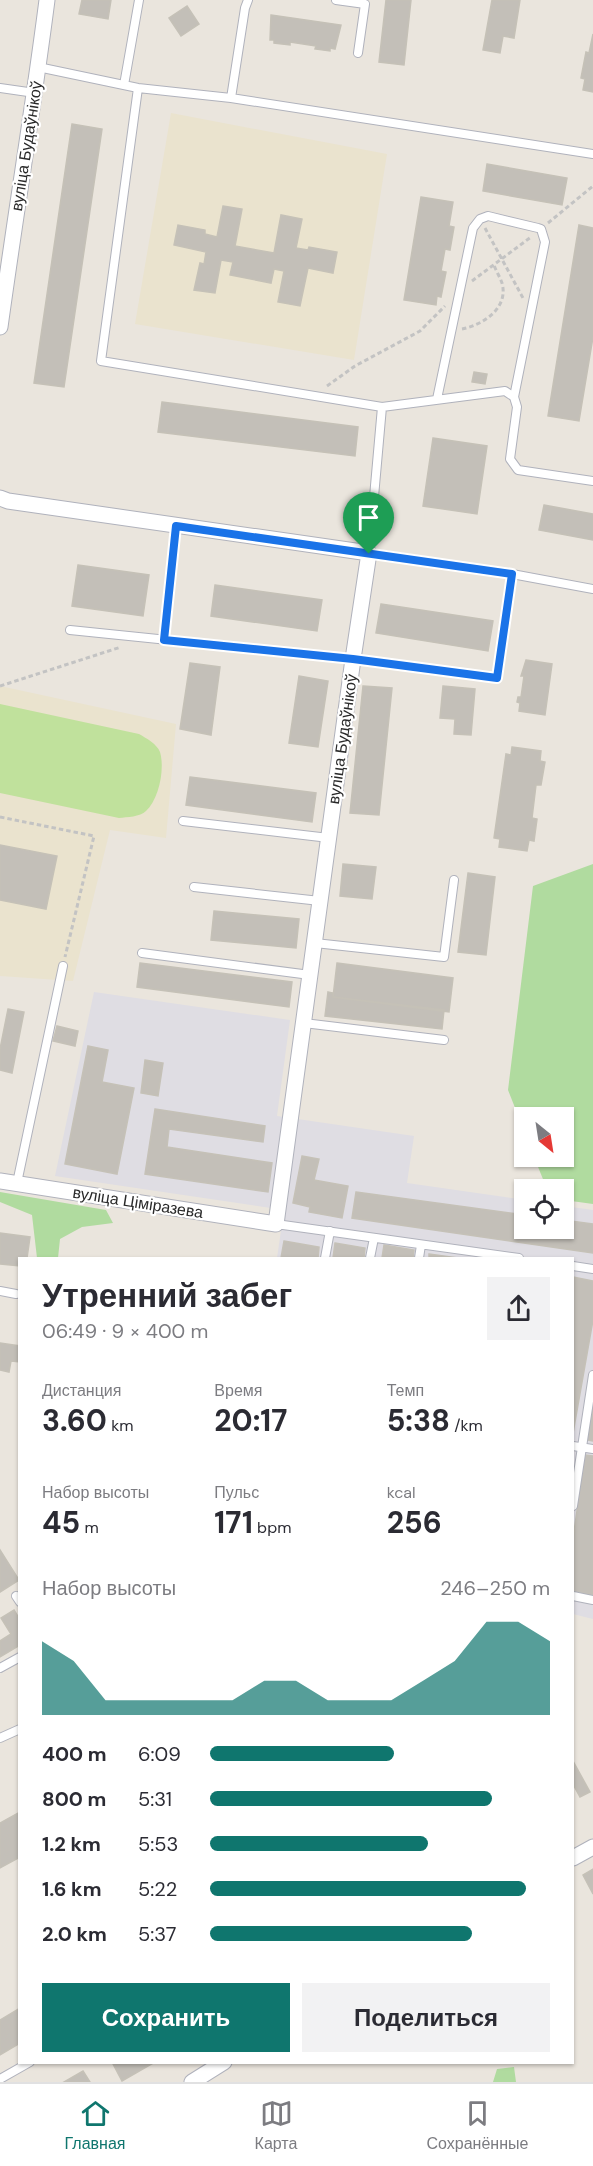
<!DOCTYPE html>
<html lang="ru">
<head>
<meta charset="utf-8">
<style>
	:root { --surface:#fff; --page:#f2f2f3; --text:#2b2b33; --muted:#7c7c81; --line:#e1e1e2; --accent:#0f766e }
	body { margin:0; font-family:"DM Sans",sans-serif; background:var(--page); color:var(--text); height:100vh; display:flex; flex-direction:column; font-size:22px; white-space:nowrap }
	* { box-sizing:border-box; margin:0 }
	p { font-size:20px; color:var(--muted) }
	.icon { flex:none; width:33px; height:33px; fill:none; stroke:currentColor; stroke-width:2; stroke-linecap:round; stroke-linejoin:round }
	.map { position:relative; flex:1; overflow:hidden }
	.side { position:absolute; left:18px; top:1257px; width:556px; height:807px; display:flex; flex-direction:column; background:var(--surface); border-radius:0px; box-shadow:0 2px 4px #0004 }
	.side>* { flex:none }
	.needle { width:39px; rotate:150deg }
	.buttons { position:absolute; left:514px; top:1107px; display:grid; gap:12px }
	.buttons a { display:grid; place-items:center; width:60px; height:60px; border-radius:0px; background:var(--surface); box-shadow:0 2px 4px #0004; font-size:30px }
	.pin { position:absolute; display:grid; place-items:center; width:51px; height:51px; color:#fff; margin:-62px -26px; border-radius:50% 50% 50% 0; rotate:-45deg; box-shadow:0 0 6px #0007 }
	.pin .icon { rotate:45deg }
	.round { display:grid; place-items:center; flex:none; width:63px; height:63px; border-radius:0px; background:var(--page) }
	.headline { display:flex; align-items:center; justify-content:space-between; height:102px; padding:0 24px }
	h1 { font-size:33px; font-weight:700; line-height:45px }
	.figures { display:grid; grid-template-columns:repeat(3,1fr); gap:9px; height:102px; padding:6px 24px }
	.figures div { display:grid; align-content:center }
	.figures b { font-size:30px; font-weight:700 }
	.figures small { font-size:16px; font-weight:400 }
	.figures p { font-size:16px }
	.chart { height:168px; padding:12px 24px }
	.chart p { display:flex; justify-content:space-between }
	.chart svg { width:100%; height:108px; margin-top:6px; fill:var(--accent); opacity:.7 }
	.button { display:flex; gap:12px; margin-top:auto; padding:12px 24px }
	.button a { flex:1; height:69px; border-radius:0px; background:var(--accent); color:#fff; font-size:24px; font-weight:700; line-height:69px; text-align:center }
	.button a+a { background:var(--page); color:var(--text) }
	ul { padding:0 24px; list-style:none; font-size:20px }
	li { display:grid; grid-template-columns:96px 72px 1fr; align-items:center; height:45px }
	li i { height:15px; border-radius:8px; background:var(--accent) }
	.tab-bar { display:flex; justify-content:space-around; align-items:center; height:84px; border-top:2px solid var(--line); background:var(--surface); font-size:16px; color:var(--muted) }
	.tab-bar a { display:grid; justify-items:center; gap:3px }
	.tab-bar .on { color:var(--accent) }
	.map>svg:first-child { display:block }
	.industrial { fill:#dfdde3 }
	.education { fill:#eae3ce }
	.green { fill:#b0db9f }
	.pitch { fill:#c0e19c }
	.building { fill:#c3bfb8; stroke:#c5c1b7; stroke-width:1.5 }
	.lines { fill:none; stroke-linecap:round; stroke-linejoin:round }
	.service-casing { stroke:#b0b2bc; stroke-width:10 }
	.minor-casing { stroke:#b0b2bc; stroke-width:17 }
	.path { stroke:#c3c3c3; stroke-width:3; stroke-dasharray:4.5 3; stroke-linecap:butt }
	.service { stroke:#fff; stroke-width:8 }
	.minor { stroke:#fff; stroke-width:15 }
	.route-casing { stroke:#fff; stroke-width:12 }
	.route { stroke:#1a73e8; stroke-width:8 }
	.labels { text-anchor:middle; stroke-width:4.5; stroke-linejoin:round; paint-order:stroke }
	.street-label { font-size:16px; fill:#2a2a2a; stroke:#fff }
</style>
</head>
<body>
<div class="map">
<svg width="593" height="2082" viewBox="0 0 593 2082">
	<rect width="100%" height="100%" fill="#eae5dd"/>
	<path class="industrial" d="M94 992 290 1020 277 1116 414 1136 407 1183 525 1200V1228H564V1206L593 1210V1619L573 1614V1258H277L284 1210 55 1176Z"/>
	<path class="education" d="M171 113 387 154 354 360 135 324Z
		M0 686 176 724 166 838 110 830 73 981 0 976Z"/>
	<path class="green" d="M593 864V1204L564 1200V1190L547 1189 534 1157 564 1156V1118H525V1133L508 1090 533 886Z
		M0 1192 106 1210 113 1223 82 1227 60 1239 58 1258H37L32 1215 0 1202Z
		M514 2067 516 2082H493L497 2069Z"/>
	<path class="pitch" d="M0 704 139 734C146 738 157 744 160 752 165 769 159 799 146 811 140 817 127 817 119 818L0 793Z"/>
	<path class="building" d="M82 0H111L108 19 79 14Z
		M386 0H411L404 65 379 62Z
		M492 0H520L514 38 503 36 500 53 483 50Z
		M187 6 199 24 181 36 169 18Z
		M271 15 341 25 335 49 330 48V51L315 49 316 46 290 42V45L274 43V40H270Z
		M593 34V92L583 90 585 79 581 78 586 52 589 53Z
		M72 124 102 129 64 387 34 383Z
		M487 164 567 178 562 205 483 191Z
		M421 197 453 202 449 226 454 227 450 250 445 249 441 271 446 272 441 297 437 296 436 305 404 300Z
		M223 206 242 209 235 246 274 253 281 215 302 219 296 248 308 250 309 247 337 252 333 273 308 268 300 306 278 302 284 271 274 269 271 283 230 275 233 262 221 260 215 293 194 290 200 263 204 264 206 252 174 245 178 225 205 230V234L217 237Z
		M579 225 593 228V337L579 421 548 416Z
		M474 372 487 374 485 384 472 382Z
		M162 402 358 427 355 456 158 432Z
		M433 438 487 446 477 514 423 506Z
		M544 505 593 514V540L539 530Z
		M78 565 149 575 143 616 72 606Z
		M215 585 322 600 317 631 211 616Z
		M381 604 493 621 488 651 376 633Z
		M526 660 552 664 545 715 519 711 520 703 517 702 518 697H521L524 676H521Z
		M190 663 220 667 211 735 180 729Z
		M299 676 328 681 318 747 289 743Z
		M363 686 392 688 379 815 350 813Z
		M443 686 475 689 471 735 454 734 455 719 440 718Z
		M512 747 541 751 540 761 545 762 541 785H536L532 818 537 819 534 841 529 840 527 851 499 847 500 839 494 838 506 754 511 755Z
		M190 777 316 793 312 822 186 805Z
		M0 845 57 856 46 909 0 900Z
		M343 864 376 867 372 899 340 896Z
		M468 873 495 877 486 955 458 952Z
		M214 911 299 919 296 948 211 940Z
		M140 963 292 982 289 1007 137 987Z
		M337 963 453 978 449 1012 333 997Z
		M328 992 333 993V997L444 1010 442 1029 325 1016Z
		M8 1009 24 1012 12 1073 0 1070V1049Z
		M57 1026 78 1031 75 1046 53 1041Z
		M88 1046 108 1050 102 1082 134 1088 117 1174 65 1164Z
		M145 1060 163 1063 158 1096 141 1093Z
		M155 1109 265 1126 263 1142 169 1129 167 1147 272 1163 268 1192 145 1174Z
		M302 1156 319 1159 314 1180 348 1186 342 1218 309 1212 310 1207 293 1203Z
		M356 1192 525 1215V1228H564V1220L593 1224V1253L352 1218Z
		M0 1233 30 1237 27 1258H20V1266L0 1264Z
		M284 1241 319 1247 318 1258H281Z
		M335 1243 365 1248 364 1258H333Z
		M384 1245 414 1250 413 1258H382Z
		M429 1254 458 1258H429Z
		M573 1277 593 1281V1320L573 1433Z
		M0 1343 20 1346V1362L11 1361 9 1372 0 1370Z
		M593 1406V1441L587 1440Z
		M585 1455 593 1456V1595L573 1592V1539Z
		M0 1550 19 1580 0 1592Z
		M14 1610 20 1620V1645L0 1657V1641L11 1634 1 1618Z
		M573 1761 590 1792 580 1797 573 1784Z
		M20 1812V1857L0 1868V1823Z
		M593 1869V1894L583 1875Z
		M20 2008V2043L0 2055V2020Z
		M112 2062H155L122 2081Z
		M83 2071 90 2082H64Z"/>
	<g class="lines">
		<g class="service-casing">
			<path id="service" d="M336 0 365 4 358 53
				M38 67 138 88 231 98 593 154
				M124 85 139 0
				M0 88 35 93
				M138 88 101 361 382 407 505 391 514 397 517 407 510 459 518 470 593 481
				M231 98 245 8 248 0
				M437 399 473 228 480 219 488 216 538 228 541 229 545 242 514 397
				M382 407 369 553 512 574 593 589
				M70 630 353 659 497 678 512 574
				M164 640 176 526
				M183 821 329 838
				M194 887 320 901
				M315 943 444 957 454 880
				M142 953 310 975
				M304 1023 444 1040
				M17 1183 63 966
				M276 1224 519 1258
				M325 1258 330 1231
				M370 1258 374 1238
				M419 1258 421 1245
				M573 1266 593 1269
				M0 1291 16 1294
				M573 1446 593 1449
				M573 1506 593 1375
				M16 1596 20 1602
				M573 1596 593 1600
				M0 1668 20 1657
				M0 1738 20 1729
				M0 2079 30 2062"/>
		</g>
		<g class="minor-casing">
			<path id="minor" d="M0 327C15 218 33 109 47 0
				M0 498 8 501 369 553 353 659 276 1224 0 1181
				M573 1858 593 1847
				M192 2082 224 2062"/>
		</g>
		<path class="path" d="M548 223 593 186
			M485 228 523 298
			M472 281 531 237
			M462 329C483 325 509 308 502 283 500 277 496 271 494 265
			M327 386 355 366 420 331 445 306
			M0 686 121 647
			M0 817 94 836 65 957"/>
		<use href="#service" class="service"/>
		<use href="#minor" class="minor"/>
	</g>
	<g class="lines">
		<g class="route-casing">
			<path id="route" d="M176 526 512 574 497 678 353 659 164 640Z"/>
		</g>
		<use href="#route" class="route"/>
	</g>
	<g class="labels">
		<g class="street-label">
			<text transform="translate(26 146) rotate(-81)" y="6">вуліца Будаўнікоў</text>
			<text transform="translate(342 739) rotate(-82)" y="6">вуліца Будаўнікоў</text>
			<text transform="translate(138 1202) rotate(9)" y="6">вуліца Ціміразева</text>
		</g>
	</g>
</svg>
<div class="buttons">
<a><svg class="needle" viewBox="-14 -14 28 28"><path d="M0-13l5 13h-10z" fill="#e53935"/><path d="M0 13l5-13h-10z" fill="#7c7c81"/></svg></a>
<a><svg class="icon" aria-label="locate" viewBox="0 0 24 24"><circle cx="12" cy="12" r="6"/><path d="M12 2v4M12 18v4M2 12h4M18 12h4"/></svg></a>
</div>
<div class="pin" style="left:369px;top:554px;background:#1e9e55"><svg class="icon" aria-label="arrive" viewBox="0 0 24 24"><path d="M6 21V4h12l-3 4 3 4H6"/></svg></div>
<section class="side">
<div class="headline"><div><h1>Утренний забег</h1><p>06:49 · 9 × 400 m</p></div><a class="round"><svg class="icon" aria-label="share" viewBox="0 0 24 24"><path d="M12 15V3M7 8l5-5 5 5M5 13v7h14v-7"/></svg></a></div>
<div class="figures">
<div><p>Дистанция</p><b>3.60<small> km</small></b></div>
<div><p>Время</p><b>20:17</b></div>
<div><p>Темп</p><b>5:38<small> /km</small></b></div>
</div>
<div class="figures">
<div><p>Набор высоты</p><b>45<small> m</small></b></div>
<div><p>Пульс</p><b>171<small> bpm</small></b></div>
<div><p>kcal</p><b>256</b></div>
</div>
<div class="chart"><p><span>Набор высоты</span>246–250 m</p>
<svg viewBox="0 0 160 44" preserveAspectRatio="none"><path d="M0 44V14L10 22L20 38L30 38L40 38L50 38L60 38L70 30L80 30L90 38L100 38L110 38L120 30L130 22L140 6L150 6L160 14V44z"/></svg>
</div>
<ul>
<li><b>400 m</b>6:09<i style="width:54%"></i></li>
<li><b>800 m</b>5:31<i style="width:83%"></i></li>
<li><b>1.2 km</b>5:53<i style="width:64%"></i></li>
<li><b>1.6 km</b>5:22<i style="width:93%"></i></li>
<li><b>2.0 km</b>5:37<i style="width:77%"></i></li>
</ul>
<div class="button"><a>Сохранить</a><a>Поделиться</a></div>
</section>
</div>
<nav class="tab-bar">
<a class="on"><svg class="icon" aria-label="home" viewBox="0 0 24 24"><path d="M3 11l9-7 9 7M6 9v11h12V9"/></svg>Главная</a>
<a><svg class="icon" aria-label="map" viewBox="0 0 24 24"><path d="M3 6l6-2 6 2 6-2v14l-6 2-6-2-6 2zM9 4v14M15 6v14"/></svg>Карта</a>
<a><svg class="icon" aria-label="saved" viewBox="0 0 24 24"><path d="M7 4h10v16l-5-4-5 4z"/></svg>Сохранённые</a>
</nav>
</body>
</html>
